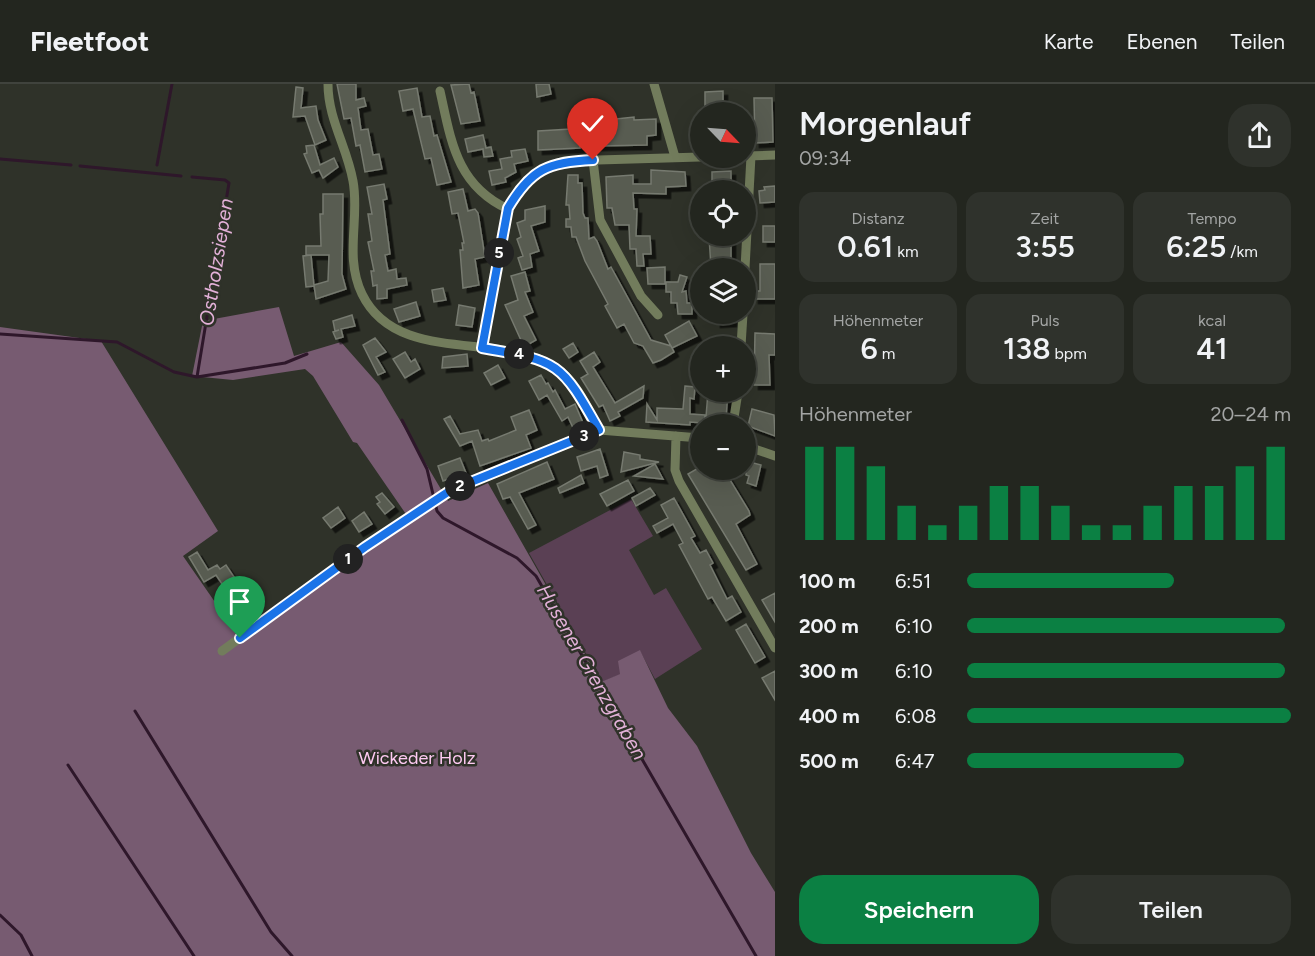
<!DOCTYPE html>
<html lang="de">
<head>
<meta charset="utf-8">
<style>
	:root { --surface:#23261f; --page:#2f322c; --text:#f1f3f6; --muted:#a3a5a4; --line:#40433d; --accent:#0b8043 }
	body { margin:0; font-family:Figtree,sans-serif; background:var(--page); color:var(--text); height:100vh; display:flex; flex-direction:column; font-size:22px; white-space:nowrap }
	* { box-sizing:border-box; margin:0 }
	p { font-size:20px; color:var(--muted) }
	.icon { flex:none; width:33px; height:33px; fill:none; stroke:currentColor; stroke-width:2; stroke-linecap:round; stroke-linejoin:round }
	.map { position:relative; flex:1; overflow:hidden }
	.details { display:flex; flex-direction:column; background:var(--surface); width:540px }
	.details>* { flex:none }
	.needle { width:39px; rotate:115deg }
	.controls { position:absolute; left:690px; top:18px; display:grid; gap:12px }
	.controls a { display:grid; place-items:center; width:66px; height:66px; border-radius:50%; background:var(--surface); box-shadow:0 6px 24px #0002,0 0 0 2px var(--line); font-size:30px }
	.pin { position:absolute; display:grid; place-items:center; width:51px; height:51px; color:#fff; margin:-62px -26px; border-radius:50% 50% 50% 0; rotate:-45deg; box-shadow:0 0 6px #0007 }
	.pin .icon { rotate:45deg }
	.km { position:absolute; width:30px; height:30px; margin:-15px; border-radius:50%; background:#222; color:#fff; font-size:16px; line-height:30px; text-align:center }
	.round { display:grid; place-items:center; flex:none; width:63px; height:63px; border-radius:24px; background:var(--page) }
	.head { display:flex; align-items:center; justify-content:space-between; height:102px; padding:0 24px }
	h1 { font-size:33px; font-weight:600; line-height:45px }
	.metrics { display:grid; grid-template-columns:repeat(3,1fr); gap:9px; height:102px; padding:6px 24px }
	.metrics div { display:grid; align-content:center; border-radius:15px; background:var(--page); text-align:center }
	.metrics b { font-size:30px; font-weight:600 }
	.metrics small { font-size:16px; font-weight:400 }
	.metrics p { font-size:16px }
	.chart { height:168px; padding:12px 24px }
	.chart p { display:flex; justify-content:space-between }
	.chart svg { width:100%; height:108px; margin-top:6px; stroke:var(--accent); stroke-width:6 }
	.action { display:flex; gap:12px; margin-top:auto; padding:12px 24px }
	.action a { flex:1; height:69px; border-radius:24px; background:var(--accent); color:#fff; font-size:24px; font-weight:600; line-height:69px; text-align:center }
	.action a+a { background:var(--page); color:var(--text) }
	ul { padding:0 24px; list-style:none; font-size:20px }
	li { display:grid; grid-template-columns:96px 72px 1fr; align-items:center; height:45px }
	li i { height:15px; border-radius:8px; background:var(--accent) }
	header { display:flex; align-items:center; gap:36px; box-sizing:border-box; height:84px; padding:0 30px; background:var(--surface); border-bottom:2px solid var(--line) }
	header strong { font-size:28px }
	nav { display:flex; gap:33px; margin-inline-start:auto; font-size:21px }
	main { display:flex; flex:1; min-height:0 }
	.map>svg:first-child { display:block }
	.green { fill:#5a4054 }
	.forest { fill:#775b71 }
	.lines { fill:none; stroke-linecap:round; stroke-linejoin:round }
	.stream { stroke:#2e172a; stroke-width:3 }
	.building { fill:#585b51; stroke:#767a6f; stroke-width:1.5; filter:url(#shadow) }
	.minor { stroke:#727c5c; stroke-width:9 }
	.route-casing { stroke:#fff; stroke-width:12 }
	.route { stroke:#1a73e8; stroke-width:8 }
	.labels { text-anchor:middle; stroke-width:5; stroke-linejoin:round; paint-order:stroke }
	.park-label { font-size:18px; fill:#fecaf2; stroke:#2f3229 }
	.water-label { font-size:20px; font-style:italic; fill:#e3b1d8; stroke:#2f3229 }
</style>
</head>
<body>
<header>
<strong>Fleetfoot</strong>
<nav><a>Karte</a><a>Ebenen</a><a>Teilen</a></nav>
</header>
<main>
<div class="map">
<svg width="775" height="872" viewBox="0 0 775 872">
	<defs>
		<filter id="shadow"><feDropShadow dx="4.5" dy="4.5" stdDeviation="0" flood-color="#0009"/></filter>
	</defs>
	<rect width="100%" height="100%" fill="#2f3229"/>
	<path class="green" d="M631 415 653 452 629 466 654 511 666 504 702 565 655 595 640 567 621 590 602 598 529 469Z"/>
	<path class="forest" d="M279 223 294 272 341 258 379 301 448 417 488 399 601 598 620 590 618 577 640 566 668 624 697 662 751 769 775 808V872H0V243L101 257 218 447 183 472 242 557 410 436 357 359 353 358 313 292 305 285 233 296 192 292 203 237Z"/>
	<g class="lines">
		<path class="stream" d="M0 75 71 81
			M157 81 172 0
			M80 82 181 92
			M192 93 225 96 229 99 197 293
			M0 250 117 258 174 288 197 293 285 279 307 270
			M402 336 427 385 437 427 443 434 517 474 536 492 756 872
			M135 627 271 848 292 872
			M68 681 194 872
			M0 831 21 851 32 872"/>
	</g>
	<path class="building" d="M337 0H356V16L364 14 366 22 358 24 361 46 368 45 373 71 379 70 382 85 365 88 360 61 356 62 351 34 344 35Z
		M469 0 471 9 474 8 480 37 461 40 451 1Z
		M536 0H549L551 10 537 13Z
		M296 3 303 4 301 24 316 22 318 36 326 56 315 61 305 32 293 33Z
		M417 4 422 33 430 32 434 52 437 51 451 98 437 101 431 74 425 75 413 25 403 27 399 7Z
		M723 7V28H705V8Z
		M754 14H772L773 58 755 59Z
		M634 33V36L656 35V51L647 52V61L597 62 596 53 588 54H579L580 64 538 66V47L588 44V38Z
		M483 51 486 64 491 63 493 72 484 73 483 65 468 68 465 55Z
		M314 61 320 81 334 74 338 83 323 94 319 86 312 89 304 70 307 69 306 62Z
		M525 65 528 77 514 80 516 88 505 94 506 98 492 101 489 87 502 85 500 75 512 73 511 67Z
		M651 86 685 88 686 102 666 103V110L633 109 634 125H637L636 152H650L651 170H643L644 182H637L636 165H630L629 141H615L612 124H607L606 93 633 91V100H651Z
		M731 87V101L712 102V88Z
		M568 91H578V99H582L583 129 585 134H588L589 155 594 153 597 157 608 185 611 183 651 256 671 262 674 268 661 276 653 279 643 262 634 259 624 240 617 244 605 222 608 220 585 177 576 153H572L571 143H566V135H570L569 121H566Z
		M384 100 387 115 383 116 390 170 385 171 388 187 396 185 397 195 406 194 407 201 387 205V214L377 215V201L373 202 371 187H374L368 158 372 157 368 130H372L367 103Z
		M775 102V118L760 119 759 107 765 106 764 103Z
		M463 105 468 127 475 125 478 129 485 173 475 175 479 201 463 204 460 166H463L462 159H464L458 129 452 130 448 108Z
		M323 110H343L342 190 346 205 316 215 314 201 328 197 329 171H306V162H321L320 130H323Z
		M545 122V138L531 142 539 167 530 170 532 183 522 186 518 174 523 172 517 155 521 153 517 139 525 136V126Z
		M763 142H775V158H763Z
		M731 152V184L711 183 709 153Z
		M311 171 314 202 306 203 303 172Z
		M760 180H775V215H754V207H760Z
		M665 183V200H648L647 184Z
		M525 188 530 207 525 208 533 228 524 232 536 256 524 263 505 221 518 216 511 192Z
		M680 191 687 193 682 208 686 207 687 219H692V230H678L677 219H671V208H666V198H678Z
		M443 204 446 216 434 218 432 206Z
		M416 218 420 232 399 238 394 225Z
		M459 221 475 224 472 243 456 241Z
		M716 230H732V238L716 239Z
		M352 231 355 242 341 245 343 253 336 255 333 248 339 246 335 247 333 237Z
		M689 237 697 252 672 264 665 251Z
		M755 249 775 250V271H769L770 301H754Z
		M375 254 386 268 376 273 385 288 378 291 363 261Z
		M573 259 578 268 569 274 563 265Z
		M405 268 411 278 415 275 420 285 405 294 393 275Z
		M594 268 600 278 593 283 615 319 644 302 643 314 618 328 620 332 610 337 603 321 599 323 581 294 588 290 580 277Z
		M467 270 468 282 442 284 443 273Z
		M498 281 505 294 491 301 484 289Z
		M541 291 546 300 548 299 553 308 555 306 565 325 575 320 584 341 574 346 568 333 562 337 547 311 539 316 529 297Z
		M685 302 695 303 694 315 690 314V330L705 331 704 339 690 338V341L646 338 647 320 657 336V324L683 325Z
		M708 308H728L726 334 706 333Z
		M752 325 774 331 775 352 748 342Z
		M529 326 537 346 526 351 531 364 480 382 472 357 460 362 444 335 450 332 460 350 478 346 482 357 488 355 489 357 516 346 511 333Z
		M600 365 608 391 600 394 597 382 581 387 577 373Z
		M624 368 640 371V375L659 378 621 388Z
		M460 374 466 389 443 397 438 382Z
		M746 377 761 381 756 402 747 399 749 392 746 391Z
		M547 378 554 395 519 409 536 441 528 445 510 413 503 415 497 400Z
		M655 380 663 395 634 392Z
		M700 383V386H724L749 427 750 431 736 440 757 480 746 486 688 390Z
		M581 391 584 399 560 409 558 404Z
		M628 396 634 407 607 422 600 410Z
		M650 404 655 411 636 422 632 414Z
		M382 409 394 423 385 430 377 420 380 418 376 413Z
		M674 414 695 452 691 454 700 469 706 466 713 479 710 481 727 515 732 512 741 528 726 537 712 513 708 515 679 461 683 459 673 440 657 449 653 442 668 434 661 421Z
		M338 423 345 434 331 444 323 434Z
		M364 428 372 440 359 448 352 437Z
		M197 468 208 486 217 481 220 485 226 481 234 493 222 500 216 491 204 498 189 473Z
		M775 509V538L762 516Z
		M746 540 765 573 755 579 736 546Z
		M775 587V616L762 594Z"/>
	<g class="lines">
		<path class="minor" d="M328 0C328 35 347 63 353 97 360 134 344 173 362 210 398 284 507 245 559 286 578 300 588 325 599 346
			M654 0 675 73
			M440 7C451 56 456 101 508 125
			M746 72 775 71
			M593 76 600 136 641 212 658 231
			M745 184 751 72
			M741 262 743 230
			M482 264 508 125 527 96 550 82 564 77 700 73
			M733 340 738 308
			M676 352 675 386 679 397 775 564
			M746 362 775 372
			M222 567 365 463 451 406 599 346 700 354"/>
	</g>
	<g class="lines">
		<g class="route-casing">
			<path id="route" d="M240 554 365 463 451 406 599 346C561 278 559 277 482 264L508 124C531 85 548 78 593 76"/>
		</g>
		<use href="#route" class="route"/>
	</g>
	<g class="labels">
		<g class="park-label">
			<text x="417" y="680">Wickeder Holz</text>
		</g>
		<g class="water-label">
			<text transform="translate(216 178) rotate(-81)" y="7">Ostholzsiepen</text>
			<text transform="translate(592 588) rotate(60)" y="7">Husener Grenzgraben</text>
		</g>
	</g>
</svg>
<div class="controls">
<a><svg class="needle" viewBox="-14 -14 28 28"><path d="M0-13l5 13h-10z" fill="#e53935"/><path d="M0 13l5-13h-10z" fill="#a3a5a4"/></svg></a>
<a><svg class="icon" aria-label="locate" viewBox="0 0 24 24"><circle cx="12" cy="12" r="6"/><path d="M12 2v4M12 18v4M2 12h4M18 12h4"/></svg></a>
<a><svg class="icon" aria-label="layers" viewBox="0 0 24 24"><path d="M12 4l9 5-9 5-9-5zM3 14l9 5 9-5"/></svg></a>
<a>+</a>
<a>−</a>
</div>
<div class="pin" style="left:240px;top:554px;background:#1e9e55"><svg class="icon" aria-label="arrive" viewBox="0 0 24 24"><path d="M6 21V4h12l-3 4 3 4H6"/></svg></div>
<div class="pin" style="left:593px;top:76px;background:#d93025"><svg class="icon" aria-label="check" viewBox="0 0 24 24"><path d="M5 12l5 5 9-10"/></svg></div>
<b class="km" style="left:348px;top:475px">1</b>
<b class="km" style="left:460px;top:402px">2</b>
<b class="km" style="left:584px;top:352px">3</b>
<b class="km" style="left:519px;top:270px">4</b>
<b class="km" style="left:499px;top:169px">5</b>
</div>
<section class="details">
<div class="head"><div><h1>Morgenlauf</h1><p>09:34</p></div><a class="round"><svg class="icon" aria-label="share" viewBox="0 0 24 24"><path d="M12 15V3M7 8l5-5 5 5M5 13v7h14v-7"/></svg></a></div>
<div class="metrics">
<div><p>Distanz</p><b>0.61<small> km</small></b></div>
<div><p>Zeit</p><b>3:55</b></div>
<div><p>Tempo</p><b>6:25<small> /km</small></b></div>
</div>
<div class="metrics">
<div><p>Höhenmeter</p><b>6<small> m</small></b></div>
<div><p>Puls</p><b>138<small> bpm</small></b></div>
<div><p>kcal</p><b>41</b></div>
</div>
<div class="chart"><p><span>Höhenmeter</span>20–24 m</p>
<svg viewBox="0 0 160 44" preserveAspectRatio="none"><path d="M5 44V6M15 44V6M25 44V14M35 44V30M45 44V38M55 44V30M65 44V22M75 44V22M85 44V30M95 44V38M105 44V38M115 44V30M125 44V22M135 44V22M145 44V14M155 44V6"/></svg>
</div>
<ul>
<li><b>100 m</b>6:51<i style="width:64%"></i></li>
<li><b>200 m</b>6:10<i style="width:98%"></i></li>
<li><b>300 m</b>6:10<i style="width:98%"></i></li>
<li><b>400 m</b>6:08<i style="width:100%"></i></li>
<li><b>500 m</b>6:47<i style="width:67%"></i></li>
</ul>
<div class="action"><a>Speichern</a><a>Teilen</a></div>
</section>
</main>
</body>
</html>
